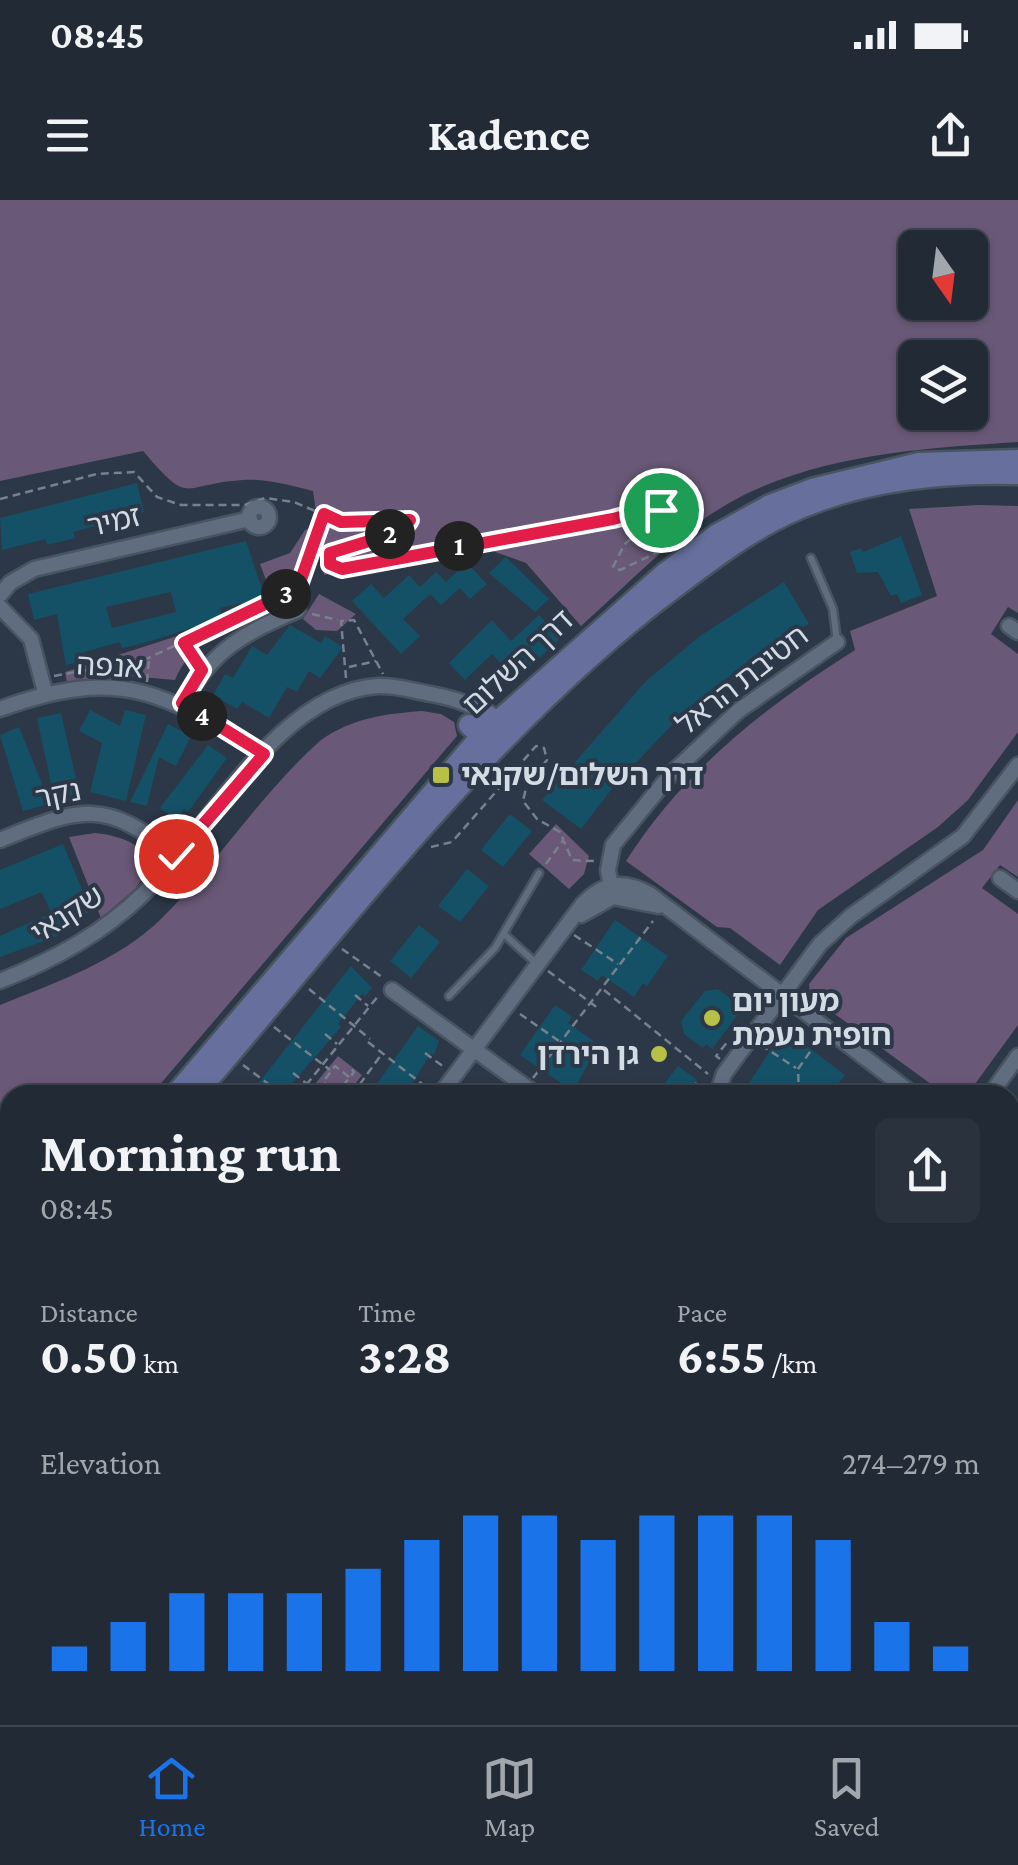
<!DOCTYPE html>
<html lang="en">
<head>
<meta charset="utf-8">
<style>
	:root { --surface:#212a35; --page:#29323d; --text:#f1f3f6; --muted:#a2a7ad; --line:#3e4650; --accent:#1a73e8 }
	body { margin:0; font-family:"Crimson Pro","Noto Sans Hebrew",serif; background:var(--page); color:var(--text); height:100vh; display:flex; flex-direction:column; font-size:38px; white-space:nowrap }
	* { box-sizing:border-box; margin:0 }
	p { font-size:32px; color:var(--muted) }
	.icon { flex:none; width:55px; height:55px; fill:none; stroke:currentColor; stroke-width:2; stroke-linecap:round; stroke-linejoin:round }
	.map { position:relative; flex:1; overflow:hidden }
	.side { position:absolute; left:0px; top:885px; width:1020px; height:640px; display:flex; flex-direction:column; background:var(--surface); border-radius:30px 30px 0 0; box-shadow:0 2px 8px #0004,0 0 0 2px var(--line) }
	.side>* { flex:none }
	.needle { width:65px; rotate:166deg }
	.controls { position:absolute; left:898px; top:30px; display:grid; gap:20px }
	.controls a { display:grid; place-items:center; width:90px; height:90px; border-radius:15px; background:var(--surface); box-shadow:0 2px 8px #0004,0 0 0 2px var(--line); font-size:50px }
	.pin { position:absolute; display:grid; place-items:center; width:85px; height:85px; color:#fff; margin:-42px; border:5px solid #fff; border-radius:50%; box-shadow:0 2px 10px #0007 }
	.km { position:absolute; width:50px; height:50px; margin:-25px; border-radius:50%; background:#222; color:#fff; font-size:28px; line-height:50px; text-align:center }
	.round { display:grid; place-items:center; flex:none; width:105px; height:105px; border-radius:15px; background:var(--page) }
	.summary { display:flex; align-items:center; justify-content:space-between; height:170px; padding:0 40px }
	h1 { font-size:55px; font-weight:700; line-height:75px }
	.stats { display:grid; grid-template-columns:repeat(3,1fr); gap:15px; height:170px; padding:10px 40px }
	.stats div { display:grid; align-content:center }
	.stats b { font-size:50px; font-weight:700 }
	.stats small { font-size:28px; font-weight:400 }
	.stats p { font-size:28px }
	.chart { height:280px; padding:20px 40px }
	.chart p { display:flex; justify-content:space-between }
	.chart svg { width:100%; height:180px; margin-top:10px; stroke:var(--accent); stroke-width:6 }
	.status { display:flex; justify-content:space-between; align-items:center; height:70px; padding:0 50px; background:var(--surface); direction:ltr }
	.status svg { height:28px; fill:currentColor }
	header { display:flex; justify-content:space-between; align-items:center; height:130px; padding:0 40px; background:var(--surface); font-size:45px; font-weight:700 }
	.tabs { display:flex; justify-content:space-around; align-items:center; height:140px; border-top:2px solid var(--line); background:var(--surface); font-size:28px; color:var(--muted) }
	.tabs a { display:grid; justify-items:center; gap:5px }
	.tabs .current { color:var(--accent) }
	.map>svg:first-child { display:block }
	.green { fill:#695877; fill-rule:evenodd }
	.building { fill:#145166; fill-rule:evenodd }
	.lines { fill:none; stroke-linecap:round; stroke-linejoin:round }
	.lane-casing { stroke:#495461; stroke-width:11 }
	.street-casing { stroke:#495461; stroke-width:19 }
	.secondary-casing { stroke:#495461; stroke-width:25 }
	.path { stroke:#77818e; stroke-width:2.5; stroke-dasharray:8 5; stroke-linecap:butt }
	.lane { stroke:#606d7e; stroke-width:6 }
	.street { stroke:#606d7e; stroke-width:14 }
	.secondary { stroke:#676f9d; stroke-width:20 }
	.route-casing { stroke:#fff; stroke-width:20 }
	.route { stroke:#e11d48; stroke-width:12 }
	.poi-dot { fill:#b7c147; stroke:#2c3847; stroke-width:4 }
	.labels { text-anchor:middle; stroke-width:8; stroke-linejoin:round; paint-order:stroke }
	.street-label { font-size:30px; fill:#d3dbe5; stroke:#2c3847 }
	.poi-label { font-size:30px; font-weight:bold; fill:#d3dbe5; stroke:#2c3847; text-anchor:start }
</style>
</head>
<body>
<div class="status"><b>08:45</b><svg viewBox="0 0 49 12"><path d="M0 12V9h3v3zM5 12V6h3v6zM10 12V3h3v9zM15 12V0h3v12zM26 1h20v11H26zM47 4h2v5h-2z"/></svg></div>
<header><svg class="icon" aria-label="menu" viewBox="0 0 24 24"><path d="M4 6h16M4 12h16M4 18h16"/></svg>Kadence<svg class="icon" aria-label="share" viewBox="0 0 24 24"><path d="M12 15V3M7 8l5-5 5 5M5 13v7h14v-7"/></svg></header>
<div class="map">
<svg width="1018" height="1525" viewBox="0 0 1018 1525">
	<rect width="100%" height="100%" fill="#2c3847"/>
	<path class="green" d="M0 0H1018V242C926 248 826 254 742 296 681 327 632 381 581 426L526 363 456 338 324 375 320 347 307 387C264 419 197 426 175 480L129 476 67 482 65 472 221 422 272 396 260 364 290 353 305 330 318 325 313 291C293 286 264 278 243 280 179 284 192 308 143 251L0 281ZM915 48H970V102H915ZM915 158H970V212H915Z
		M979 305 1018 306V413L1008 407 991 434 1018 454V532L968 600 938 627 818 710 780 765 730 728 717 727 626 661C683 571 766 506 855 450L850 431 937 396 909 309Z
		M319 394 356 414 337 431 316 430 303 419Z
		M422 511 441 514 454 522 457 536 151 895H10V1020L0 1017V805C56 782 117 762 162 718 218 663 261 593 321 540 353 518 383 514 422 511Z
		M1018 600V677L1000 665 982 688 1018 714V825L967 895H946L817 801 810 794 809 784 846 738 983 650Z
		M556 624 589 656 584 674 569 689 529 654Z
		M95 633C116 635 145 643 152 665L135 689 101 718 69 637Z
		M338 856 362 875 347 895H329L315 884Z
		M0 1189 10 1191V1317L0 1311Z"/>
	<path class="building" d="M137 283 144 312 73 332 75 338 47 345 46 339 2 350 0 318Z
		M901 336 922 395 901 403 897 394 891 396 878 372 857 373 850 352 861 348 863 352Z
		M246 341 265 398 220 408 223 418 144 443 122 448 120 442 84 452 87 460 66 465 57 414 34 420 28 394ZM171 392 176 412 112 428 106 407Z
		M506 357 549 399 535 412 489 373Z
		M467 363 487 384 470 399 460 388 441 405 430 394 403 419 420 436 401 454 352 401 371 384 384 398 409 375 420 387 436 372 446 382Z
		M784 382 809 424 761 451 686 510 614 586 581 629 542 600 645 482 700 436Z
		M539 415 561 438 516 480 492 454 465 480 449 463 492 420 511 441Z
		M290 425 321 443 325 436 343 447 320 478 309 471 297 492 287 487 269 518 242 502 237 509 213 495 225 474 233 478 252 446 267 455Z
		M90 510 120 526 125 510 146 515 126 601 90 592 102 543 79 531Z
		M61 513 80 596 23 611 0 535 19 527 45 591 52 588 37 518Z
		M168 524 191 536 176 566 159 557 147 606 130 602Z
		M208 545 227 558 188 612 184 609 178 620 160 608Z
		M510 614 532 631 503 667 481 650Z
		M63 644 91 711 77 718 79 723 60 735 0 757V736L51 713 42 692 0 709V670Z
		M467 669 489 686 460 722 438 706Z
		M615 720 668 756 647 786 643 783 634 797 602 775 598 781 581 770Z
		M419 725 440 742 411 778 390 761Z
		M351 766 372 788 365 796 362 794 338 824 341 827 282 895H249Z
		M718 789 743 808 712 849 706 844 703 848 684 834 681 821 705 791Z
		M555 805 572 817 568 823 599 845 573 891 520 855Z
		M418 826 439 841 434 855 431 853 405 895 398 890 395 895H369Z
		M799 840 845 875 829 895H753L745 889 774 845Z
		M678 866 697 880 686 895H656Z"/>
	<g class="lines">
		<g class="lane-casing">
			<path id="lane" d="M811 358 833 409 837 442
				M505 735 537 764
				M449 796 495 748 539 673"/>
		</g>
		<g class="street-casing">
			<path id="street" d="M249 317a10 10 0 1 1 20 0a10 10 0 1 1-20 0Z
				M0 395 10 383 34 369 250 319
				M0 407 31 439 45 492
				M1009 426 1018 432
				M182 503C214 449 242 434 298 410
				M0 509C119 466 163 491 264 554
				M0 640C81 607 105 598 176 656
				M1000 678 1018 691
				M613 697 608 670 613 645 671 574 738 511 837 442
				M581 715 613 697 658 706
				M0 781C53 760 102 734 143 694 209 629 278 492 378 486 397 485 413 491 431 494 450 498 464 501 481 511
				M392 790 537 895
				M440 895 582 705C603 682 624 679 651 695L914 895
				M717 895 724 874 820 744 851 716 963 636 1018 565
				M990 895 1018 856
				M1010 966 1018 972
				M1010 1239 1018 1227
				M1010 1285 1018 1274
				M0 1329 10 1332
				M1010 1507 1018 1513
				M151 1515 165 1525
				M270 1515 284 1525
				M648 1515 661 1525
				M57 1525V1515
				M804 1525 812 1515
				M832 1525 840 1515"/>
		</g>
		<g class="secondary-casing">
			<path id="secondary" d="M469 525 481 536 501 541 497 522 481 511
				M175 895 481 536 665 373 716 335 770 305 812 289 919 263 1018 260
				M195 895C344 723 492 524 674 388 719 354 762 321 816 302 880 278 950 272 1018 274
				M0 1033 10 1037
				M10 1057 5 1071 10 1090
				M0 1135 10 1123"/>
		</g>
		<path class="path" d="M0 299 97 274 134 272 157 297 181 305H245L265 298 294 302 341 322 410 320 402 331 332 352 330 364 339 369 613 319 657 307 660 312 624 345 613 367 620 370 669 347
			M312 414 338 420
			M184 443 196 460
			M349 467 376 461
			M54 476 144 460 298 388 323 317
			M346 478 341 421 354 420 383 474
			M147 482 149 460
			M431 647 452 642 536 546 544 548 547 560 527 584 523 601 537 619 560 632 572 660 594 661
			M546 664 564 639
			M574 735 618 764
			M342 749 382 777
			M548 771 599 809
			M309 789 370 839
			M604 790 708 874
			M355 795 368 806
			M520 814 559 841
			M274 827 330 870
			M325 834 337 844
			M368 842 426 887
			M761 845 796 868
			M425 853 444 867
			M720 859 716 856 729 840
			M243 865 283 895
			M293 873 306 883
			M349 877 335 866 323 882 337 893 354 872 350 867
			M533 878 653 721
			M695 883 703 889
			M395 894 396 895
			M298 895 379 795
			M352 895 381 855
			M691 895 698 885
			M799 895 798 869 819 839
			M1010 952 1018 942
			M1010 1052 1018 1050
			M1010 1083 1015 1074
			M1010 1100 1018 1106
			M1010 1165 1018 1171
			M0 1177 10 1180
			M1013 1403 1011 1396 1018 1382
			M1010 1406 1018 1398
			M0 1446 8 1400
			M0 1450 10 1453
			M0 1495 10 1496
			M757 1515 776 1523
			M722 1516H738
			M738 1516 746 1525
			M712 1522 722 1516
			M120 1525 124 1515
			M192 1525 199 1515
			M534 1525 539 1515
			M749 1525 757 1517
			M885 1525 892 1516
			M940 1525 947 1515"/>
		<use href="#lane" class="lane"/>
		<use href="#street" class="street"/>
		<use href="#secondary" class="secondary"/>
	</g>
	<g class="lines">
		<g class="route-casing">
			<path id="route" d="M176 656 264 554 182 503 202 470 184 443 298 388 324 314 341 322 410 320 402 331 330 353V364L342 369 613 319 657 307 661 310"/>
		</g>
		<use href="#route" class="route"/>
	</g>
	<g class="poi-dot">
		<rect x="431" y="565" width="20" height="20" rx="5"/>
		<circle cx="712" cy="818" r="10"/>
		<circle cx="659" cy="854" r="10"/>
	</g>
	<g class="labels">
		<g class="street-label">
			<text transform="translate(114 321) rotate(-13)" y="10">זמיר</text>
			<text transform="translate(518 462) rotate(-43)" y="10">דרך השלום</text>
			<text transform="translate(110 466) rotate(3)" y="10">אנפה</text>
			<text transform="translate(742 480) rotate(-38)" y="10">חטיבת הראל</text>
			<text transform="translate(58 594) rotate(-12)" y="10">נקר</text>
			<text transform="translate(67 714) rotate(-33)" y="10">שקנאי</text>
		</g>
		<g class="poi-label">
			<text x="461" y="585">דרך השלום/שקנאי</text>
			<text x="732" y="811">מעון יום<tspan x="732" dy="34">חופית נעמת</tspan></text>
			<text x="639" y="864" text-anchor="end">גן הירדן</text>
		</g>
	</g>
</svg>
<div class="controls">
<a><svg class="needle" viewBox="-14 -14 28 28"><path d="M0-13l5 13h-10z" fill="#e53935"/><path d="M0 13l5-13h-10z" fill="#a2a7ad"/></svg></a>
<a><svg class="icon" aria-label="layers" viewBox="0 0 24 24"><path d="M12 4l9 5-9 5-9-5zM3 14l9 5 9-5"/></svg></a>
</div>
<div class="pin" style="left:661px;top:310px;background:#1e9e55"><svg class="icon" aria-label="arrive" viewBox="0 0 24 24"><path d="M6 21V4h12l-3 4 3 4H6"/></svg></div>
<div class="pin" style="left:176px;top:656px;background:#d93025"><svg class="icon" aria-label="check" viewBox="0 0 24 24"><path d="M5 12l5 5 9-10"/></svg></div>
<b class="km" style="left:459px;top:346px">1</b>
<b class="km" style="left:390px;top:334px">2</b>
<b class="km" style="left:286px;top:394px">3</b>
<b class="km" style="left:202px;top:516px">4</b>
<section class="side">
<div class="summary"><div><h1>Morning run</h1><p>08:45</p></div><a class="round"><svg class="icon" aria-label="share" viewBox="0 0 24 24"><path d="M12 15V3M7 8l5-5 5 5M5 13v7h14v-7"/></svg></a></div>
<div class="stats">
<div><p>Distance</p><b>0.50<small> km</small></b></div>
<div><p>Time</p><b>3:28</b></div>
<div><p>Pace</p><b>6:55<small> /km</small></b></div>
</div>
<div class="chart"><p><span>Elevation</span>274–279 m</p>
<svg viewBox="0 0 160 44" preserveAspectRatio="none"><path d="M5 44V38M15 44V32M25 44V25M35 44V25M45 44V25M55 44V19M65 44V12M75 44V6M85 44V6M95 44V12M105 44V6M115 44V6M125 44V6M135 44V12M145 44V32M155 44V38"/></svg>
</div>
</section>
</div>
<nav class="tabs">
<a class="current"><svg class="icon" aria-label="home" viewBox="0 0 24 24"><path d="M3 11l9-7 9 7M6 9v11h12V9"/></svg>Home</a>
<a><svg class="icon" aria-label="map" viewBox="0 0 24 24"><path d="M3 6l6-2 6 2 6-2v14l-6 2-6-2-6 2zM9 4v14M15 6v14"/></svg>Map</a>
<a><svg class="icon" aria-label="saved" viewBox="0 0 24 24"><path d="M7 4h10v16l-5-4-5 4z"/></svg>Saved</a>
</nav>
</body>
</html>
